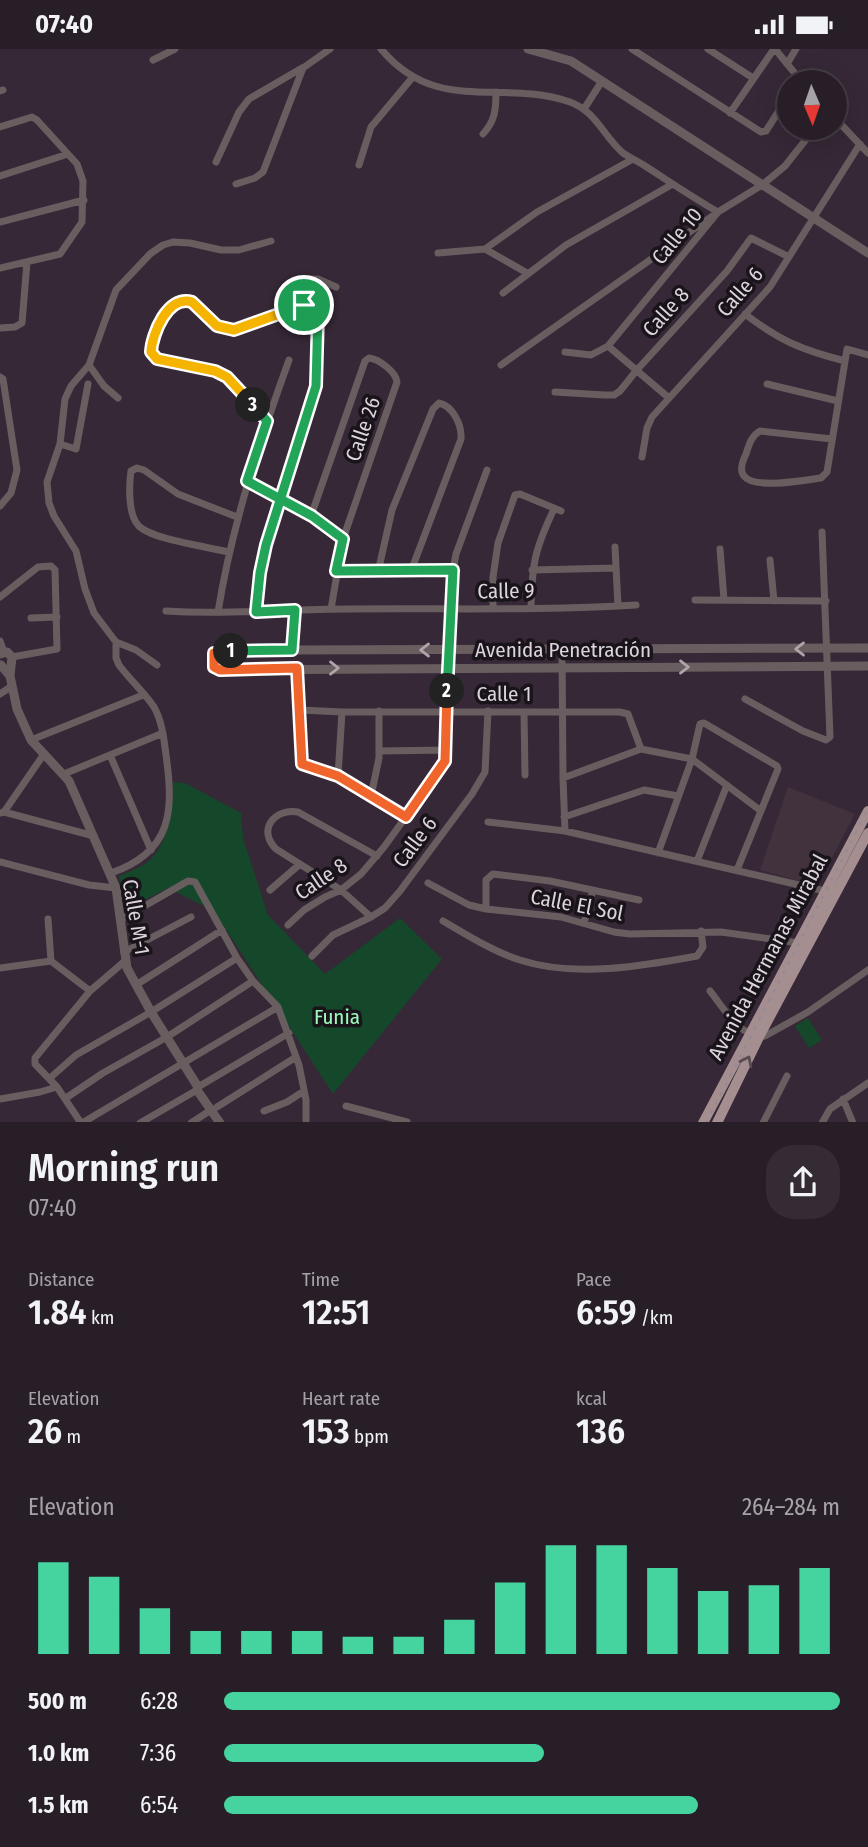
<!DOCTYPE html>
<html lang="en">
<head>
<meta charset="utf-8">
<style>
	:root { --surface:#281e28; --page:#342b34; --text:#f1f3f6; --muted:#a5a2a8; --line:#443c45; --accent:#45d49f }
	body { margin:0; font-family:"Fira Sans Condensed",sans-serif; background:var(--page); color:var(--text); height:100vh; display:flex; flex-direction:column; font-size:26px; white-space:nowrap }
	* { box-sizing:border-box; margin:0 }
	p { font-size:23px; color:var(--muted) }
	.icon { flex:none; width:38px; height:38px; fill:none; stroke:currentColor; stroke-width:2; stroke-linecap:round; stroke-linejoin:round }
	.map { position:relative; height:1073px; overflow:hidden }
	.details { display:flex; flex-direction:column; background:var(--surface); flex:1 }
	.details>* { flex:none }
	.needle { width:46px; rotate:178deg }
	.tools { position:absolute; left:777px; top:21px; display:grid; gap:14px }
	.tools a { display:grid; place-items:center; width:70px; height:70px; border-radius:50%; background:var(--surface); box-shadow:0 7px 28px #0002,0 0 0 2px var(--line); font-size:35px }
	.pin { position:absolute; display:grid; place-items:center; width:60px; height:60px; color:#fff; margin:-30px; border:4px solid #fff; border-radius:50%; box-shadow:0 2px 7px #0007 }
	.km { position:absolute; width:35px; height:35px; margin:-18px; border-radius:50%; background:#222; color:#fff; font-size:19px; line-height:35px; text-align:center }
	.round { display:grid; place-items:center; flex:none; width:74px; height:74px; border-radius:28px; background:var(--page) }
	.head { display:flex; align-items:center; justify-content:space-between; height:119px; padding:0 28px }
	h1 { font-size:38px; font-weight:600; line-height:52px }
	.metrics { display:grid; grid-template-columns:repeat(3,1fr); gap:10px; height:119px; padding:7px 28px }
	.metrics div { display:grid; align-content:center }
	.metrics b { font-size:35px; font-weight:600 }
	.metrics small { font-size:19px; font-weight:400 }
	.metrics p { font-size:19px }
	.chart { height:196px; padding:14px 28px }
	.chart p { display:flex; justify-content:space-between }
	.chart svg { width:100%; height:126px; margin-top:7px; stroke:var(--accent); stroke-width:6 }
	ul { padding:0 28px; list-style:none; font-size:23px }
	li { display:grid; grid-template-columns:112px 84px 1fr; align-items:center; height:52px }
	li i { height:18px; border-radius:9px; background:var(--accent) }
	.status { display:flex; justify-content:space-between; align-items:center; height:49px; padding:0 35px; background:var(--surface); direction:ltr }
	.status svg { height:19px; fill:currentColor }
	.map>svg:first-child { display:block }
	.commercial { fill:#42323e }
	.green { fill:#15482b }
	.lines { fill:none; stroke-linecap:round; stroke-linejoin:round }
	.minor { stroke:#695e5f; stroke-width:7 }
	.tertiary { stroke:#695e5f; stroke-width:9 }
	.primary { stroke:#a48e90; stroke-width:10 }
	.rail { stroke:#948994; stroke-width:2; stroke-dasharray:3.5 7; stroke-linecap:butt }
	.oneway { stroke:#afa5ab }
	.oneway2 { stroke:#584a4f }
	.split-1-casing { stroke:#fff; stroke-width:14 }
	.split-2-casing { stroke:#fff; stroke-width:14 }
	.split-3-casing { stroke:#fff; stroke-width:14 }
	.split-4-casing { stroke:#fff; stroke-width:14 }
	.split-1 { stroke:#22a559; stroke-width:9 }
	.split-2 { stroke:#f0652b; stroke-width:9 }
	.split-3 { stroke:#22a559; stroke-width:9 }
	.split-4 { stroke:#f5b400; stroke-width:9 }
	.labels { text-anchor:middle; stroke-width:7; stroke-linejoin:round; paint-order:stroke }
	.street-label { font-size:21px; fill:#ddd4dd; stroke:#19131a }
	.park-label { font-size:21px; fill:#9bf9bc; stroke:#19131a }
</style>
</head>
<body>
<div class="status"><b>07:40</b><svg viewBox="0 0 49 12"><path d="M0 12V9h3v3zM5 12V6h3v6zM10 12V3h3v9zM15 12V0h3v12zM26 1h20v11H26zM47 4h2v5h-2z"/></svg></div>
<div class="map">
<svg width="868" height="1074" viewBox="0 0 868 1074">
	<rect width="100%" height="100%" fill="#362836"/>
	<path class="commercial" d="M788 738 855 765 817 837 760 821Z"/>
	<path class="green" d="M173 733 185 734 241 764 243 789 268 866 325 925 400 869 442 910 333 1045 214 862 168 839 125 861 119 827C127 823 137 820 145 815 168 799 174 759 173 733Z
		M808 969 822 991 809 999 795 977Z"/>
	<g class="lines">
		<path class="minor" d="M381 0C437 67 501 29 570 53 597 63 603 87 623 104 629 108 635 111 642 115 667 131 692 148 718 163L501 316
			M632 0 761 83 766 82 789 46
			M708 0 753 29
			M775 0 802 33
			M153 11 175 0
			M787 15 796 0
			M0 42 3 41
			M584 60 602 32
			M730 64 774 0
			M835 69 868 104
			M0 78 32 68 37 71 77 115 83 132 82 173 60 205 0 219
			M483 85C495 72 496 61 496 43
			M216 113 239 63 249 50 302 19
			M359 116 371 78 412 29
			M0 127 68 105
			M236 135 255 129 263 123 303 19 330 0
			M0 173 84 151
			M485 200 527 224
			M438 204 485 200 537 163 633 110
			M503 244 566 196 671 136
			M312 255V230H318L336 238
			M745 265C780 292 802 301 845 312
			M0 279 15 278 22 274 27 213
			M608 297 669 349
			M565 303 591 306 608 297 718 163 762 136 785 117 815 79
			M89 316 104 337 118 349
			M0 328 3 330 17 421 11 444 0 457
			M767 335 838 352
			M555 343 604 346H614L620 342 636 322 727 222 751 189 789 208
			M832 390 760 382C751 387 749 396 746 405 743 411 739 421 744 427 754 441 806 431 821 429L827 423 847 300 868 306
			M60 395 76 400 88 335
			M642 408 647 379 652 368 770 238 860 95
			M247 432 311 467 343 490
			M311 467 365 312 369 309C379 310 396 323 397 333L343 490 331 560
			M615 498 618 557
			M720 500 724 551
			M228 503C209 498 149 490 138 476 128 465 129 436 131 422L137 419 144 421 178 445 237 468
			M770 511 774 552
			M532 521 616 519
			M336 522 453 521
			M378 523 392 461 433 360 439 354C453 357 462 376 461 390L411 522
			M0 548 38 518 51 517 55 521 57 600 12 608
			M695 551 826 552
			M531 559C532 514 535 500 554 460
			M493 560V528L498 494 515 446 520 445 561 462
			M166 562C227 566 287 560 347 560 443 559 540 562 636 556
			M218 563C232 476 259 394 289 311
			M255 563 259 525 266 496 316 337 318 264 312 255 304 256 234 281 217 277 192 253C169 245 147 288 153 307L157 310 215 322 227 329 267 372
			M31 569 57 568
			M0 592 4 603
			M116 593 136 601 157 616
			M562 600 563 729 565 782
			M292 601 295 561
			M297 619 302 715 338 727 406 768
			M0 645 12 637
			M745 650 803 682 826 691 830 688 822 483
			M301 661 342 663H620L628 665 641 700
			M524 663 525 726
			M31 691 143 646
			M379 702 447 701
			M110 706 151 801
			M64 725 163 684
			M338 727 342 663
			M563 729 641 700 692 710 761 762
			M371 747 379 709V662
			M4 763 44 705
			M0 764 4 763 94 787
			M564 768 644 741 678 747
			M488 773 565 782 825 842
			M658 804 692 710 700 675 704 674 777 717 778 720 737 821
			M697 812 727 736
			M0 813 89 836 116 839
			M111 824C172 803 174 763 166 706 164 690 162 672 154 658 144 643 130 631 119 616L116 609V593L94 564 85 540 76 502 54 467 49 454 47 433 60 395 65 350 71 337 89 316 116 241 150 205 163 196 173 193 190 194 221 201H239L271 192
			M428 834 469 856 486 860 561 868 614 883 630 885 721 883 799 894
			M270 841 300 815
			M486 860V831L493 825 550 832 639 851
			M371 868 341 841 276 800C257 781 274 759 298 763L377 807
			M48 870 51 912
			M122 870 188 832 195 833 237 909 253 932 278 958 299 1016 306 1051V1074
			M443 872C467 886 494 903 520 911 574 929 643 917 697 907L703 898 701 882
			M584 874 593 841
			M288 876 304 861 325 848 341 841 361 825 384 798 442 718 447 701 449 580 453 560V521L456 505 487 421
			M124 903 191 868
			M312 907 333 886 371 868 385 859 400 842 472 745 485 723 488 662
			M0 919 51 912 90 942
			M136 936 222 881
			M710 942C724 959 740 990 765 987L808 963 868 921
			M50 1029 76 1006 151 963 237 909
			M198 1038 289 984
			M66 1049 103 1024 167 988 253 932
			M0 1050 40 1043 57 1038
			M843 1050 853 1074
			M346 1057 407 1073
			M217 1058 296 1008
			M264 1062 287 1053 304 1042
			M81 1074 57 1038 35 1015V1009L90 942 125 912
			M82 1074 278 958
			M140 1074 197 1041
			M191 1074 211 1061
			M763 1074 787 1027
			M822 1074 830 1060 868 1034"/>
		<path class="tertiary" d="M528 0 571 12 868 204
			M868 599 292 601 216 603 212 606 214 618 220 621 868 617
			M0 605 7 603 12 608 10 627 17 660 31 691 69 732 116 839 127 919 151 963 198 1038 197 1041 220 1074
			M1 616 10 627"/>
		<path class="primary" d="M703 1074 868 762
			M717 1074 759 988 868 784"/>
		<path class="rail" d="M706 1074 868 760"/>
	</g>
	<defs><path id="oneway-chevron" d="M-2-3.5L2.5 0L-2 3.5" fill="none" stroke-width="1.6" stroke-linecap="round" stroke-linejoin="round" transform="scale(1.75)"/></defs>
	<g class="oneway">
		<use href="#oneway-chevron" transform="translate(800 600) rotate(180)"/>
		<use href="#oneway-chevron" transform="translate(425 601) rotate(180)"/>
		<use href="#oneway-chevron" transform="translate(684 618)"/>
		<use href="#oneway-chevron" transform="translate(334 619)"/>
	</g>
	<use class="oneway2" href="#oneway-chevron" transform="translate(747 1012) rotate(-64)"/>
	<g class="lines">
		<g class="split-1-casing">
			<path id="split-1" d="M231 602 292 601 295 561 256 563 260 524 266 496 316 337 318 264 312 255 304 256"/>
		</g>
		<g class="split-2-casing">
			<path id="split-2" d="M231 602 214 604V618L220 621 297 619 302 715 338 727 406 768 445 712 447 642"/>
		</g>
		<g class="split-3-casing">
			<path id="split-3" d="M253 356 267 372 247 432 312 467 343 490 336 522 453 521 447 642"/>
		</g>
		<g class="split-4-casing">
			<path id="split-4" d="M253 356 227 328 215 322 157 310 151 303C152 285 168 245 192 253L217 277 234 281 304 256"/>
		</g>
		<use href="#split-1" class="split-1"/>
		<use href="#split-2" class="split-2"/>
		<use href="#split-3" class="split-3"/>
		<use href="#split-4" class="split-4"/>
	</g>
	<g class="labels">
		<g class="street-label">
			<text transform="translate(677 187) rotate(-51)" y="7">Calle 10</text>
			<text transform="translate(740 243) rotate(-49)" y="7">Calle 6</text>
			<text transform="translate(666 263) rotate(-48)" y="7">Calle 8</text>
			<text transform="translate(363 380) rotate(-71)" y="7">Calle 26</text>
			<text transform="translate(506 542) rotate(-1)" y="7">Calle 9</text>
			<text x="563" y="608">Avenida Penetración</text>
			<text x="504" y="652">Calle 1</text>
			<text transform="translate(415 793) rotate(-53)" y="7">Calle 6</text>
			<text transform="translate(321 830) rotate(-34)" y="7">Calle 8</text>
			<text transform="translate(577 856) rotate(11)" y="7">Calle El Sol</text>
			<text transform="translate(136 868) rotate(80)" y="7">Calle M-1</text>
			<text transform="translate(768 908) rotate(-62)" y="7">Avenida Hermanas Mirabal</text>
		</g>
		<g class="park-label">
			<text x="337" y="975">Funia</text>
		</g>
	</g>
</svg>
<div class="tools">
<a><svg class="needle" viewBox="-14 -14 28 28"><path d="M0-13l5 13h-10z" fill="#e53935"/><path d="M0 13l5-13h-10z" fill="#a5a2a8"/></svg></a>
</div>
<div class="pin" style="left:304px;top:256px;background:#1e9e55"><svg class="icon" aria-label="arrive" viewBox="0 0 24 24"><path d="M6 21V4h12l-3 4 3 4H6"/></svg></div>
<b class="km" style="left:231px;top:602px">1</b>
<b class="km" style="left:447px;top:642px">2</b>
<b class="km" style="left:253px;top:356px">3</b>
</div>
<section class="details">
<div class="head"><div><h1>Morning run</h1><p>07:40</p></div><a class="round"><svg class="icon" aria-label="share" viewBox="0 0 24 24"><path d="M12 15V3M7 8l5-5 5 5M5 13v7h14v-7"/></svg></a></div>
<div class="metrics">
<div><p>Distance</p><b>1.84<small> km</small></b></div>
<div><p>Time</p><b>12:51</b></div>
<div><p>Pace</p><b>6:59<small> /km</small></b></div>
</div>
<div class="metrics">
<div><p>Elevation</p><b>26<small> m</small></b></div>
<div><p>Heart rate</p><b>153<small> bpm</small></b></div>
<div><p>kcal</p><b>136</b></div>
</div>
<div class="chart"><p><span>Elevation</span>264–284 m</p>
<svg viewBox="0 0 160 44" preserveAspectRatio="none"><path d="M5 44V12M15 44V17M25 44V28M35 44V36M45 44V36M55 44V36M65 44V38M75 44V38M85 44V32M95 44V19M105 44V6M115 44V6M125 44V14M135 44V22M145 44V20M155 44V14"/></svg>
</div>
<ul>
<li><b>500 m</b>6:28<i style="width:100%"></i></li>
<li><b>1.0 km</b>7:36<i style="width:52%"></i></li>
<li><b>1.5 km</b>6:54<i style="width:77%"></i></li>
</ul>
</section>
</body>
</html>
